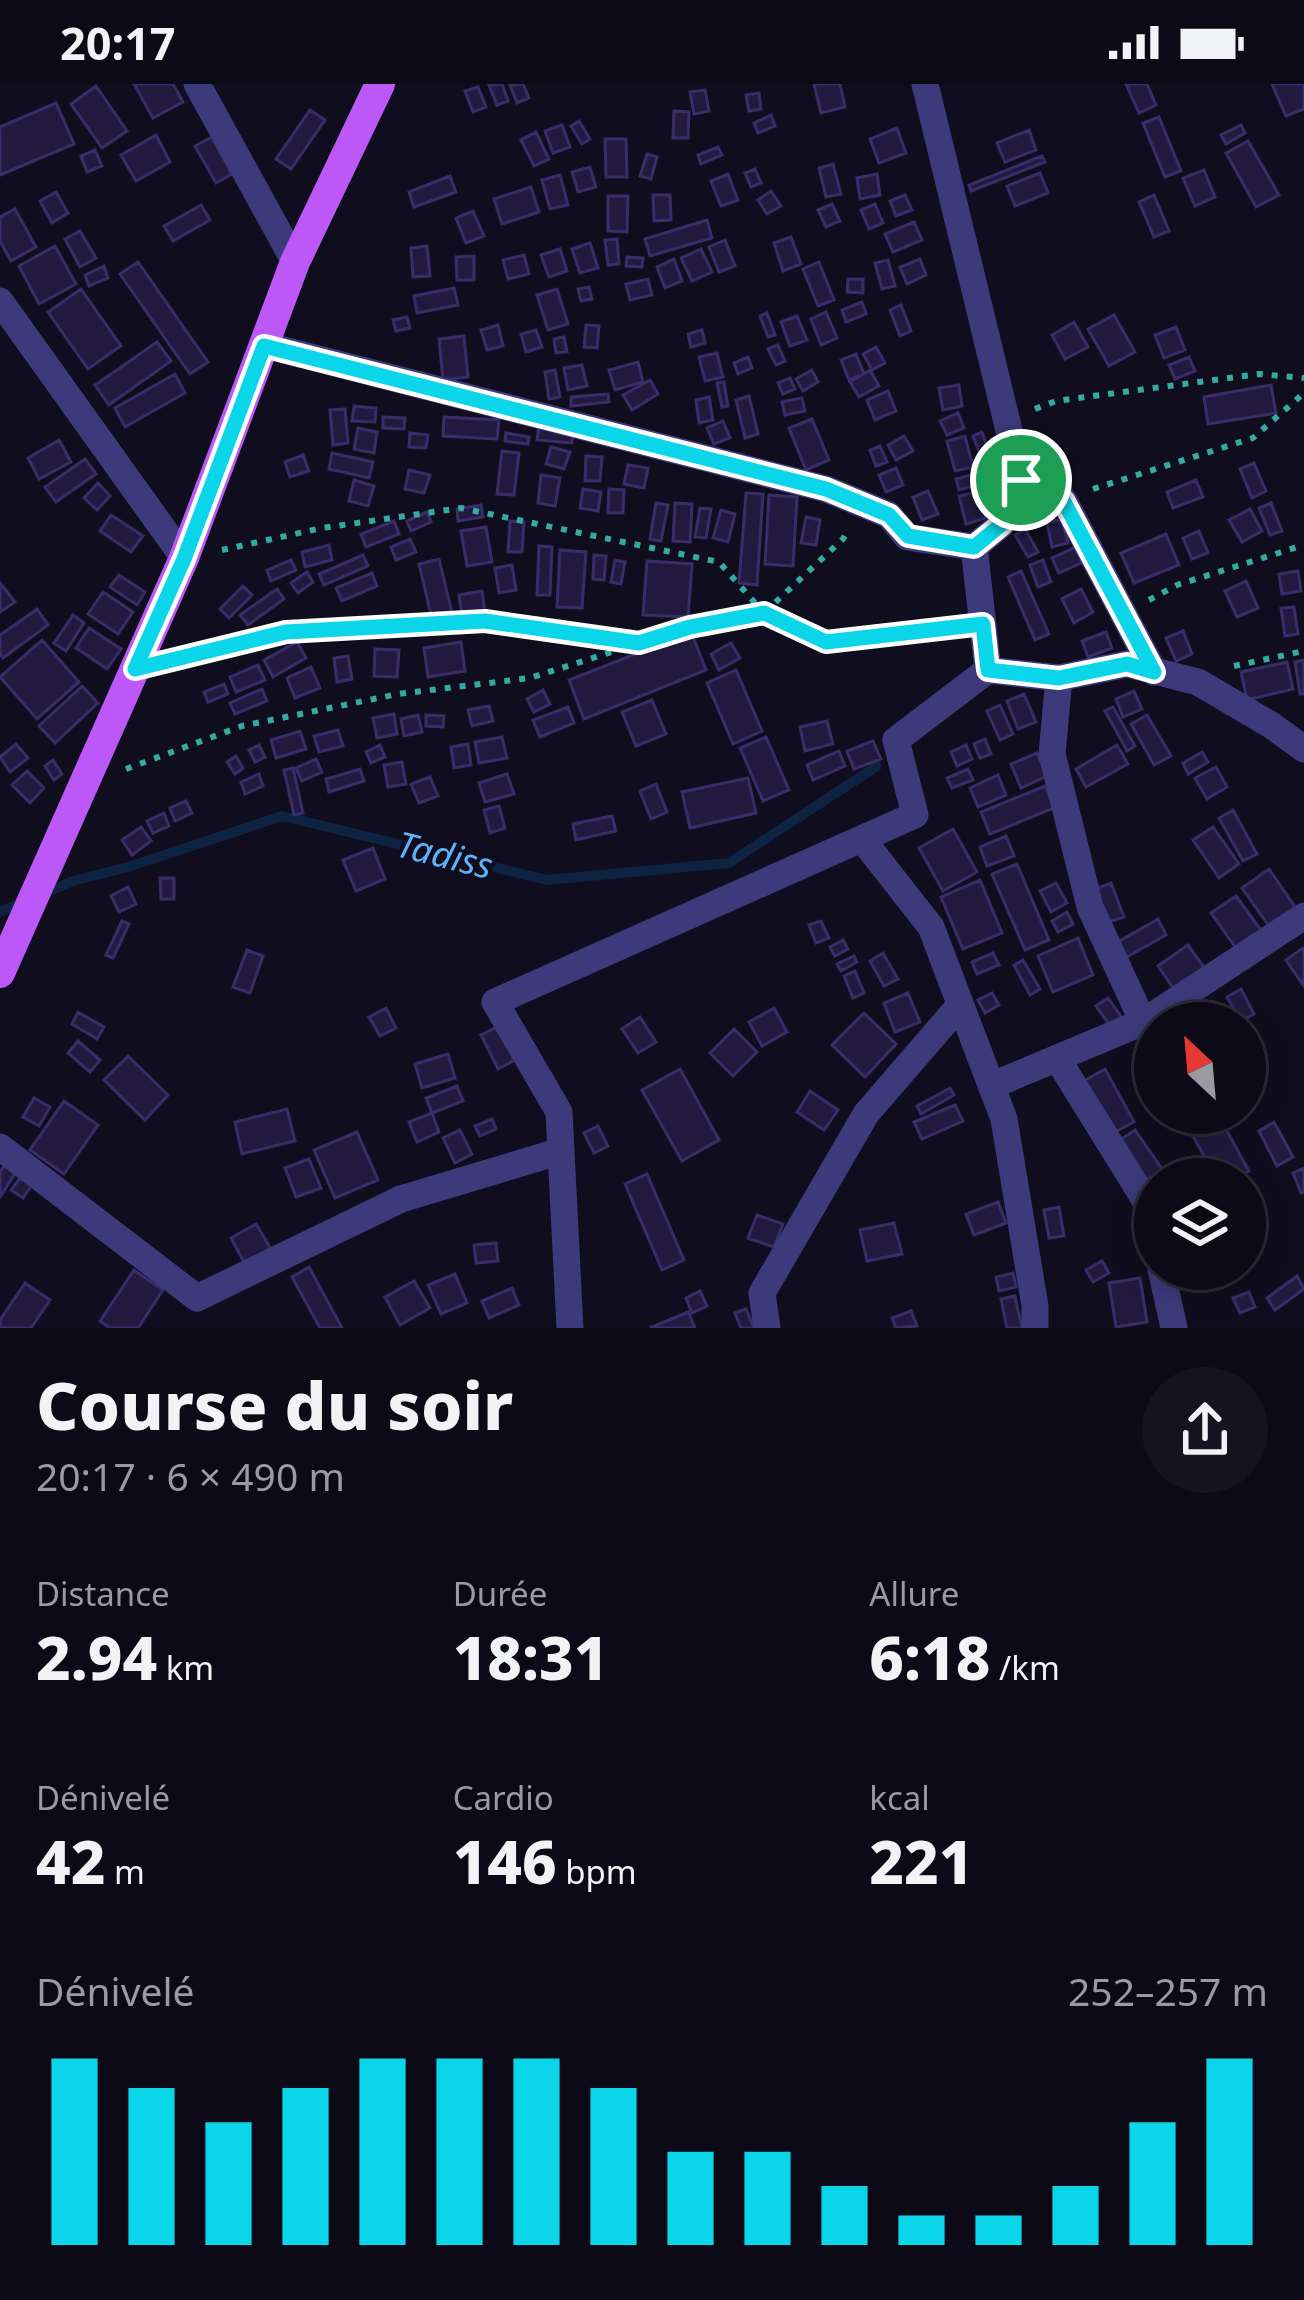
<!DOCTYPE html>
<html lang="fr">
<head>
<meta charset="utf-8">
<style>
	:root { --surface:#0c0a16; --page:#15131f; --text:#f1f3f6; --muted:#9a9aa1; --line:#2c2b35; --accent:#0bd5e9 }
	body { margin:0; font-family:"Noto Sans",sans-serif; background:var(--page); color:var(--text); height:100vh; display:flex; flex-direction:column; font-size:45px; white-space:nowrap }
	* { box-sizing:border-box; margin:0 }
	p { font-size:39px; color:var(--muted) }
	.icon { flex:none; width:66px; height:66px; fill:none; stroke:currentColor; stroke-width:2; stroke-linecap:round; stroke-linejoin:round }
	.map { position:relative; height:1244px; overflow:hidden }
	.details { display:flex; flex-direction:column; background:var(--surface); flex:1 }
	.details>* { flex:none }
	.needle { width:78px; rotate:334deg }
	.buttons { position:absolute; left:1134px; top:918px; display:grid; gap:24px }
	.buttons a { display:grid; place-items:center; width:132px; height:132px; border-radius:50%; background:var(--surface); box-shadow:0 6px 30px #0003,0 0 0 3px var(--line); font-size:60px }
	.pin { position:absolute; display:grid; place-items:center; width:102px; height:102px; color:#fff; margin:-51px; border:6px solid #fff; border-radius:50%; box-shadow:0 3px 12px #0007 }
	.round { display:grid; place-items:center; flex:none; width:126px; height:126px; border-radius:63px; background:var(--page) }
	.head { display:flex; align-items:center; justify-content:space-between; height:204px; padding:0 36px }
	h1 { font-size:66px; font-weight:800; line-height:90px }
	.figures { display:grid; grid-template-columns:repeat(3,1fr); gap:18px; height:204px; padding:12px 36px }
	.figures div { display:grid; align-content:center }
	.figures b { font-size:60px; font-weight:800 }
	.figures small { font-size:33px; font-weight:400 }
	.figures p { font-size:33px }
	.chart { height:336px; padding:24px 36px }
	.chart p { display:flex; justify-content:space-between }
	.chart svg { width:100%; height:216px; margin-top:12px; stroke:var(--accent); stroke-width:6 }
	.status { display:flex; justify-content:space-between; align-items:center; height:84px; padding:0 60px; background:var(--surface); direction:ltr }
	.status svg { height:33px; fill:currentColor }
	.map>svg:first-child { display:block }
	.lines { fill:none; stroke-linecap:round; stroke-linejoin:round }
	.stream { stroke:#0e2241; stroke-width:10 }
	.building { fill:#211a3e; stroke:#382d69; stroke-width:3 }
	.path { stroke:#33aaa2; stroke-width:6; stroke-dasharray:6 9; stroke-linecap:butt }
	.street { stroke:#3c3a7a; stroke-width:27 }
	.primary { stroke:#bb58f7; stroke-width:30 }
	.route-casing { stroke:#fff; stroke-width:24 }
	.route { stroke:#0bd5e9; stroke-width:15 }
	.labels { text-anchor:middle; stroke-width:9; stroke-linejoin:round; paint-order:stroke }
	.water-label { font-size:36px; font-style:italic; fill:#5fb2f7; stroke:#100d1e }
</style>
</head>
<body>
<div class="status"><b>20:17</b><svg viewBox="0 0 49 12"><path d="M0 12V9h3v3zM5 12V6h3v6zM10 12V3h3v9zM15 12V0h3v12zM26 1h20v11H26zM47 4h2v5h-2z"/></svg></div>
<div class="map">
<svg width="1304" height="1244" viewBox="0 0 1304 1244">
	<rect width="100%" height="100%" fill="#100d1e"/>
	<g class="lines">
		<path class="stream" d="M43 810 73 797 128 783 282 732 547 796 729 779 877 682
			M0 828 26 817"/>
	</g>
	<path class="building" d="M134 0H173L183 18 153 34Z
		M502 0 508 17 497 21 489 1Z
		M523 0 529 14 517 19 510 1Z
		M814 0H840L845 23 821 29Z
		M1126 0H1147L1156 21 1139 29Z
		M1272 0H1304V25L1286 32Z
		M96 2 127 47 102 64 71 20Z
		M478 3 486 23 473 28 465 7Z
		M705 6 709 27 694 30 690 8Z
		M759 9 761 25 749 27 746 11Z
		M56 19 74 60 0 91V43Z
		M310 26 325 36 291 85 276 75Z
		M674 27 689 28 688 54H673Z
		M771 31 775 42 758 49 754 39Z
		M1159 33 1181 87 1165 93 1143 39Z
		M579 37 590 55 582 60 571 42Z
		M562 41 570 63 553 69 545 47Z
		M1241 41 1245 49 1226 60 1221 51Z
		M897 44 906 69 879 79 870 55Z
		M1029 46 1036 66 1005 78 997 59Z
		M536 48 549 75 534 82 521 56Z
		M156 51 170 78 136 97 121 71Z
		M212 53 232 90 216 99 195 62Z
		M605 55H626L627 93H606Z
		M1248 57 1279 111 1256 123 1226 69Z
		M718 63 722 71 701 80 698 71Z
		M95 66 102 82 87 88 81 72Z
		M647 70 657 73 651 95 640 92Z
		M1042 72 1045 78 971 107 969 101Z
		M833 80 841 110 826 113 819 84Z
		M590 83 596 103 578 108 572 88Z
		M755 85 761 99 751 103 745 89Z
		M1204 86 1215 113 1195 122 1183 94Z
		M1040 89 1048 109 1015 122 1007 102Z
		M728 90 738 116 721 122 711 97Z
		M877 90 880 111 860 115 857 94Z
		M560 91 568 121 550 125 542 96Z
		M450 92 456 108 414 123 409 108Z
		M531 103 539 128 502 140 494 115Z
		M771 107 781 122 767 130 758 116Z
		M56 108 68 129 52 139 40 117Z
		M653 111H670L671 136 654 137Z
		M905 111 912 126 896 132 890 117Z
		M1154 111 1169 147 1154 153 1139 118Z
		M608 112H628L627 148 608 147Z
		M832 120 840 137 826 143 818 126Z
		M875 120 883 139 869 145 861 126Z
		M201 121 210 136 173 157 164 142Z
		M15 125 36 163 11 177 0 157V133Z
		M473 127 484 152 466 159 456 134Z
		M707 136 712 154 650 172 645 155Z
		M914 138 922 156 893 168 885 150Z
		M80 147 96 174 80 183 65 155Z
		M791 153 801 180 783 187 774 159Z
		M617 155 619 180 608 181 605 156Z
		M725 156 735 182 719 188 709 163Z
		M590 159 598 184 580 189 572 165Z
		M55 162 76 200 39 220 19 182Z
		M427 162 430 192 413 193 411 164Z
		M560 165 567 187 549 193 541 171Z
		M701 165 712 188 692 197 681 174Z
		M524 171 529 190 508 195 503 176Z
		M474 172V196H457L456 173Z
		M627 173 643 174 642 183 626 182Z
		M674 175 682 197 665 204 657 183Z
		M920 175 926 191 907 200 900 183Z
		M888 176 895 202 882 205 875 179Z
		M138 178 208 278 190 290 120 190Z
		M819 178 834 216 818 222 803 185Z
		M104 182 108 194 89 202 85 191Z
		M648 195 652 211 630 216 626 200Z
		M848 195H863V209L847 208Z
		M589 203 592 215 581 217 578 205Z
		M454 204 458 221 417 229 414 212Z
		M81 205 121 262 88 285 48 228Z
		M557 205 568 240 548 246 537 211Z
		M862 218 866 230 846 238 842 226Z
		M901 221 911 247 900 252 890 226Z
		M826 228 837 254 821 261 811 235Z
		M767 229 775 251 768 253 760 232Z
		M1114 231 1135 268 1109 282 1088 245Z
		M797 232 807 256 790 262 781 238Z
		M407 233 410 244 396 247 393 236Z
		M1074 238 1088 263 1065 275 1052 251Z
		M498 241 503 262 487 266 481 246Z
		M586 241 599 242 597 264 584 263Z
		M1176 243 1185 266 1164 274 1155 251Z
		M536 246 542 263 526 268 521 250Z
		M702 246 705 259 691 263 688 250Z
		M464 252 468 293 443 296 439 255Z
		M564 253 567 268 556 269 554 255Z
		M157 258 171 277 109 321 95 301Z
		M778 261 785 277 776 281 768 265Z
		M876 263 885 279 872 286 863 270Z
		M717 269 723 293 705 297 699 273Z
		M856 270 864 290 849 296 841 276Z
		M748 273 752 284 738 290 734 279Z
		M1189 273 1195 287 1175 295 1169 281Z
		M638 278 643 298 615 306 609 286Z
		M582 281 587 302 568 306 564 284Z
		M555 286 560 313 549 315 545 288Z
		M812 286 818 298 803 307 796 295Z
		M870 286 879 302 859 313 850 298Z
		M175 290 185 309 125 343 115 324Z
		M790 294 795 305 783 310 778 299Z
		M650 296 658 310 632 326 623 311Z
		M724 298 728 322 722 323 717 299Z
		M959 301 962 322 943 326 939 304Z
		M1271 301 1276 329 1208 340 1204 313Z
		M888 307 896 327 875 336 867 316Z
		M608 310 609 318 571 322V313Z
		M749 312 758 350 745 354 736 316Z
		M709 313 713 336 699 339 696 316Z
		M802 314 805 327 785 331 782 318Z
		M354 322 376 324 375 338 352 337Z
		M345 325 348 359 333 361 330 326Z
		M958 329 964 344 947 351 940 337Z
		M383 333 405 334 404 345 383 344Z
		M444 333 499 336 497 355 443 352Z
		M812 335 829 376 806 386 789 344Z
		M723 337 730 354 714 360 707 344Z
		M539 342 573 345 572 359 537 356Z
		M358 344 377 348 374 369 354 365Z
		M982 348 990 370 981 373 973 352Z
		M410 349 428 351 426 364 409 363Z
		M506 349 529 353 528 360 505 357Z
		M904 352 913 367 896 376 888 361Z
		M965 352 973 383 955 387 947 357Z
		M59 356 71 378 39 395 28 374Z
		M880 362 887 378 876 382 870 366Z
		M551 363 570 368 564 385 546 380Z
		M502 367 519 369 514 411 497 410Z
		M332 369 373 378 369 394 329 385Z
		M303 371 309 387 290 393 285 378Z
		M586 372 602 373 600 397H585Z
		M85 375 96 390 56 418 45 403Z
		M1254 379 1266 407 1252 414 1240 385Z
		M628 381 648 384 644 404 624 400Z
		M896 384 903 401 886 408 879 391Z
		M409 386 430 391 424 409 405 405Z
		M993 388 997 405 988 407 984 390Z
		M974 390 977 401 959 406 956 395Z
		M541 391 560 394 555 422 538 419Z
		M354 396 374 402 368 422 349 417Z
		M1196 396 1203 413 1173 424 1167 408Z
		M98 399 110 412 97 426 84 414Z
		M583 405 601 408 598 427 580 424Z
		M609 405 624 406 623 429H608Z
		M928 407 938 430 922 436 913 413Z
		M980 407 986 434 966 440 959 412Z
		M746 409 763 410 757 501 739 499Z
		M769 411 797 413 793 482 765 480Z
		M656 419 668 421 661 457 650 455Z
		M675 419 692 420 690 458 673 457Z
		M1271 419 1282 447 1270 451 1259 424Z
		M481 421 483 433 458 437 457 425Z
		M700 424 711 425 706 454 695 453Z
		M1250 425 1262 447 1242 458 1229 436Z
		M721 426 735 430 728 458 713 454Z
		M427 428 431 438 411 447 407 437Z
		M111 431 143 452 131 468 100 447Z
		M806 433 820 436 816 461 801 459Z
		M1062 435 1068 459 1052 463 1047 439Z
		M394 437 399 450 366 463 361 450Z
		M510 437 524 438 522 468H508Z
		M486 443 492 478 467 482 461 447Z
		M1025 445 1038 468 1028 473 1015 451Z
		M1199 447 1208 469 1192 475 1183 454Z
		M1166 450 1179 481 1134 499 1121 469Z
		M410 455 416 468 396 476 391 463Z
		M329 461 332 476 305 483 302 468Z
		M539 462 552 463 550 511H537Z
		M1076 463 1083 478 1059 489 1052 474Z
		M560 466 586 468 582 524 557 523Z
		M363 471 368 482 324 501 319 490Z
		M594 471 606 472 604 496 593 495Z
		M439 475 452 529 432 535 419 480Z
		M291 476 296 486 271 497 267 486Z
		M615 476 625 478 621 500 611 498Z
		M1043 476 1051 498 1038 503 1030 481Z
		M647 477 692 480 688 533 643 531Z
		M512 481 516 506 499 509 495 484Z
		M1021 487 1049 550 1035 556 1008 493Z
		M1298 487 1301 507 1282 510 1279 490Z
		M307 488 313 498 298 509 291 499Z
		M372 489 377 502 342 517 336 504Z
		M119 491 145 508 137 521 110 503Z
		M1246 497 1258 524 1237 533 1225 507Z
		M0 499 15 518 0 528Z
		M243 502 252 511 229 534 220 525Z
		M277 505 284 515 248 541 240 531Z
		M1081 505 1093 528 1074 539 1062 515Z
		M482 507 485 528 462 532 459 511Z
		M103 508 133 528 118 550 88 530Z
		M1294 523 1298 550 1285 552 1281 524Z
		M37 525 48 541 3 574 0 570V551Z
		M73 531 84 539 66 567 54 559Z
		M89 544 121 565 107 585 76 564Z
		M1183 547 1192 570 1176 577 1166 554Z
		M691 548 706 586 584 635 569 596Z
		M1106 548 1112 564 1088 573 1082 557Z
		M42 556 79 598 37 635 0 593Z
		M297 558 306 574 273 593 264 576Z
		M461 558 465 587 428 593 424 564Z
		M731 559 740 574 719 586 711 570Z
		M375 565 399 566 397 593 374 592Z
		M348 572 352 595 337 598 334 574Z
		M1304 576V610H1300L1295 578Z
		M1287 578 1293 605 1247 616 1241 588Z
		M258 581 265 596 236 608 230 593Z
		M311 583 320 604 295 614 287 594Z
		M736 586 762 647 733 660 707 599Z
		M224 600 228 610 208 618 204 608Z
		M82 602 98 619 55 659 39 642Z
		M262 605 267 617 235 630 230 619Z
		M543 606 550 620 534 628 527 615Z
		M1134 607 1142 625 1123 633 1116 615Z
		M1024 610 1036 638 1018 645 1007 617Z
		M652 616 666 650 636 662 622 628Z
		M1000 621 1013 650 1000 656 987 627Z
		M489 622 493 637 472 642 468 626Z
		M568 623 574 639 540 653 533 636Z
		M1113 623 1135 662 1127 667 1105 627Z
		M394 630 397 650 377 654 373 634Z
		M418 631 422 648 404 652 401 635Z
		M426 631 444 632 443 643 426 642Z
		M1147 631 1171 672 1154 681 1131 640Z
		M827 637 833 660 805 667 800 643Z
		M338 646 343 662 319 668 314 652Z
		M300 647 306 665 276 674 271 656Z
		M502 653 507 674 479 679 475 658Z
		M766 653 789 706 763 717 740 664Z
		M985 655 991 670 980 674 974 660Z
		M873 657 881 675 854 685 847 667Z
		M16 660 28 674 10 688 0 673Z
		M468 660 471 681 454 684 451 663Z
		M259 661 265 673 255 678 249 666Z
		M380 661 385 673 371 679 366 668Z
		M966 661 972 675 957 682 951 668Z
		M1117 661 1128 680 1086 703 1076 685Z
		M839 667 845 682 813 696 807 681Z
		M1202 668 1208 678 1188 690 1183 679Z
		M1037 669 1047 692 1021 704 1011 680Z
		M236 672 243 684 235 690 227 678Z
		M316 675 322 688 302 697 296 684Z
		M53 676 62 690 54 696 45 682Z
		M402 678 406 700 388 703 384 681Z
		M1216 683 1227 703 1207 715 1195 694Z
		M293 684 303 729 294 731 284 686Z
		M360 685 364 697 329 708 326 695Z
		M968 685 973 696 952 704 947 694Z
		M27 687 44 704 30 719 12 701Z
		M259 690 263 702 245 710 241 698Z
		M507 690 514 710 485 718 479 699Z
		M998 691 1006 711 978 723 970 704Z
		M430 693 438 712 419 719 411 700Z
		M748 694 756 729 690 744 682 708Z
		M656 700 667 728 651 735 640 707Z
		M1045 702 1054 724 990 750 981 728Z
		M186 717 192 729 175 737 170 724Z
		M499 722 505 744 490 749 484 726Z
		M1233 726 1257 770 1243 777 1219 734Z
		M164 729 169 742 153 749 147 737Z
		M612 732 616 747 576 756 573 740Z
		M141 743 151 757 132 771 122 756Z
		M1213 743 1239 780 1219 794 1193 756Z
		M953 745 977 788 943 807 919 764Z
		M1006 752 1014 772 987 782 980 763Z
		M373 764 385 795 356 807 343 776Z
		M1017 780 1049 856 1025 866 992 790Z
		M1269 785 1297 826 1271 845 1242 804Z
		M160 794H174V815H161Z
		M980 796 1002 849 963 865 941 813Z
		M1056 799 1067 819 1051 828 1040 807Z
		M1111 799 1124 833 1109 838 1095 805Z
		M128 803 136 820 119 828 111 812Z
		M1236 812 1263 849 1238 867 1211 829Z
		M1067 828 1073 840 1058 848 1052 837Z
		M1158 835 1166 851 1125 874 1116 859Z
		M122 837 129 840 113 874 106 871Z
		M821 837 829 854 816 859 809 841Z
		M1078 854 1093 891 1053 908 1038 872Z
		M843 856 848 865 835 872 830 863Z
		M1188 861 1206 886 1175 907 1158 882Z
		M1303 864 1304 865V902L1286 876Z
		M247 866 263 872 250 909 233 903Z
		M883 869 898 895 884 902 870 877Z
		M993 869 999 881 977 890 972 878Z
		M854 872 857 878 841 887 837 880Z
		M1023 876 1040 905 1030 911 1014 881Z
		M855 887 864 909 853 914 844 892Z
		M1241 905 1254 930 1241 937 1227 913Z
		M908 909 920 938 895 948 884 919Z
		M992 909 999 921 985 929 978 916Z
		M1108 914 1125 938 1113 946 1096 922Z
		M386 924 396 944 380 952 369 933Z
		M774 924 787 948 762 962 749 938Z
		M78 928 104 943 97 955 72 940Z
		M864 929 896 960 865 993 832 961Z
		M640 933 656 958 638 969 622 945Z
		M497 943 515 976 498 985 481 951Z
		M734 945 757 968 733 992 710 969Z
		M78 957 100 976 90 988 68 969Z
		M448 970 455 994 422 1004 415 980Z
		M128 972 168 1011 145 1036 104 996Z
		M680 985 719 1056 682 1077 642 1006Z
		M1105 985 1134 1038 1111 1050 1082 998Z
		M457 1002 463 1017 432 1029 426 1014Z
		M950 1004 954 1011 921 1030 917 1022Z
		M810 1007 838 1026 824 1046 797 1028Z
		M34 1014 50 1023 39 1042 23 1033Z
		M64 1017 98 1041 64 1090 30 1066Z
		M955 1021 963 1037 922 1055 914 1038Z
		M287 1025 295 1057 242 1070 235 1038Z
		M432 1029 439 1048 417 1058 409 1038Z
		M1180 1029H1217L1249 1087 1234 1095H1217Z
		M492 1035 496 1045 480 1052 475 1042Z
		M1274 1038 1293 1073 1277 1082 1259 1047Z
		M598 1042 608 1062 594 1069 584 1049Z
		M460 1046 472 1070 455 1079 443 1054Z
		M1135 1046 1162 1085 1147 1096 1120 1056Z
		M357 1048 378 1096 335 1114 314 1066Z
		M309 1075 321 1104 296 1113 285 1084Z
		M7 1078 18 1085 0 1113V1088Z
		M1304 1084V1108L1301 1109 1293 1089Z
		M23 1090 34 1098 23 1114 11 1106Z
		M647 1090 684 1176 662 1186 625 1100Z
		M998 1118 1006 1139 974 1151 966 1130Z
		M1059 1123 1064 1152 1049 1154 1044 1126Z
		M757 1131 783 1140 774 1163 748 1154Z
		M894 1139 902 1170 867 1177 860 1146Z
		M256 1140 271 1165 245 1180 231 1154Z
		M496 1159 498 1177 476 1179 474 1161Z
		M1102 1177 1109 1189 1093 1198 1086 1186Z
		M309 1183 342 1244H320L292 1193Z
		M134 1186 163 1206 138 1244H110L100 1237Z
		M1013 1189 1016 1203 999 1207 996 1193Z
		M455 1190 467 1219 441 1230 428 1201Z
		M1297 1192 1304 1205 1275 1226 1267 1214Z
		M1140 1194 1147 1238 1116 1243 1109 1199Z
		M414 1197 430 1224 400 1241 385 1213Z
		M25 1199 50 1216 31 1244H0V1236Z
		M512 1204 519 1221 489 1234 482 1217Z
		M700 1207 707 1222 692 1229 686 1214Z
		M1249 1208 1255 1223 1240 1229 1233 1214Z
		M1015 1212 1022 1244H1007L1001 1215Z
		M746 1225 754 1244H741L735 1229Z
		M911 1227 917 1242 896 1244 892 1234Z
		M688 1228 695 1244H650Z"/>
	<g class="lines">
		<path class="path" d="M1035 325 1056 317 1259 290 1304 294
			M1093 405 1253 354 1304 309
			M222 466 322 444 461 424 719 478 764 529 826 558 955 543
			M1149 516 1177 501 1304 461
			M173 576 286 548 485 537 635 559
			M1234 582 1304 567
			M126 685 242 642 398 610 530 594 690 543 764 529 843 455 848 445"/>
		<path class="street" d="M197 0 295 178
			M0 217 184 474
			M264 261 826 405 889 431 907 453 974 463 1002 440 1021 396 925 0
			M1021 396 1063 415 1154 588
			M974 463 988 586
			M1059 594 1052 670 1090 823 1143 938
			M862 755 931 843 1004 1035 1035 1222V1244
			M1057 974 1145 1116 1155 1158
			M991 1002 1143 938 1304 832
			M0 1063 197 1214 401 1115 561 1067
			M1161 1185 1174 1244
			M570 1244 559 1028 495 918 915 731 896 656 988 586 1059 594 1127 580 1198 598 1271 641 1304 665
			M767 1244 762 1209 866 1030 960 921"/>
		<path class="primary" d="M0 889 184 474 295 178 380 0"/>
	</g>
	<g class="lines">
		<g class="route-casing">
			<path id="route" d="M264 262 826 405 889 431 908 452 974 463 1002 440 1021 396 1063 416 1154 588 1127 580 1059 594 988 586 983 540 826 558 764 529 690 543 639 559 485 537 286 548 135 585 184 475Z"/>
		</g>
		<use href="#route" class="route"/>
	</g>
	<g class="labels">
		<g class="water-label">
			<text transform="translate(445 771) rotate(14)" y="13">Tadiss</text>
		</g>
	</g>
</svg>
<div class="buttons">
<a><svg class="needle" viewBox="-14 -14 28 28"><path d="M0-13l5 13h-10z" fill="#e53935"/><path d="M0 13l5-13h-10z" fill="#9a9aa1"/></svg></a>
<a><svg class="icon" aria-label="layers" viewBox="0 0 24 24"><path d="M12 4l9 5-9 5-9-5zM3 14l9 5 9-5"/></svg></a>
</div>
<div class="pin" style="left:1021px;top:396px;background:#1e9e55"><svg class="icon" aria-label="arrive" viewBox="0 0 24 24"><path d="M6 21V4h12l-3 4 3 4H6"/></svg></div>
</div>
<section class="details">
<div class="head"><div><h1>Course du soir</h1><p>20:17 · 6 × 490 m</p></div><a class="round"><svg class="icon" aria-label="share" viewBox="0 0 24 24"><path d="M12 15V3M7 8l5-5 5 5M5 13v7h14v-7"/></svg></a></div>
<div class="figures">
<div><p>Distance</p><b>2.94<small> km</small></b></div>
<div><p>Durée</p><b>18:31</b></div>
<div><p>Allure</p><b>6:18<small> /km</small></b></div>
</div>
<div class="figures">
<div><p>Dénivelé</p><b>42<small> m</small></b></div>
<div><p>Cardio</p><b>146<small> bpm</small></b></div>
<div><p>kcal</p><b>221</b></div>
</div>
<div class="chart"><p><span>Dénivelé</span>252–257 m</p>
<svg viewBox="0 0 160 44" preserveAspectRatio="none"><path d="M5 44V6M15 44V12M25 44V19M35 44V12M45 44V6M55 44V6M65 44V6M75 44V12M85 44V25M95 44V25M105 44V32M115 44V38M125 44V38M135 44V32M145 44V19M155 44V6"/></svg>
</div>
</section>
</body>
</html>
